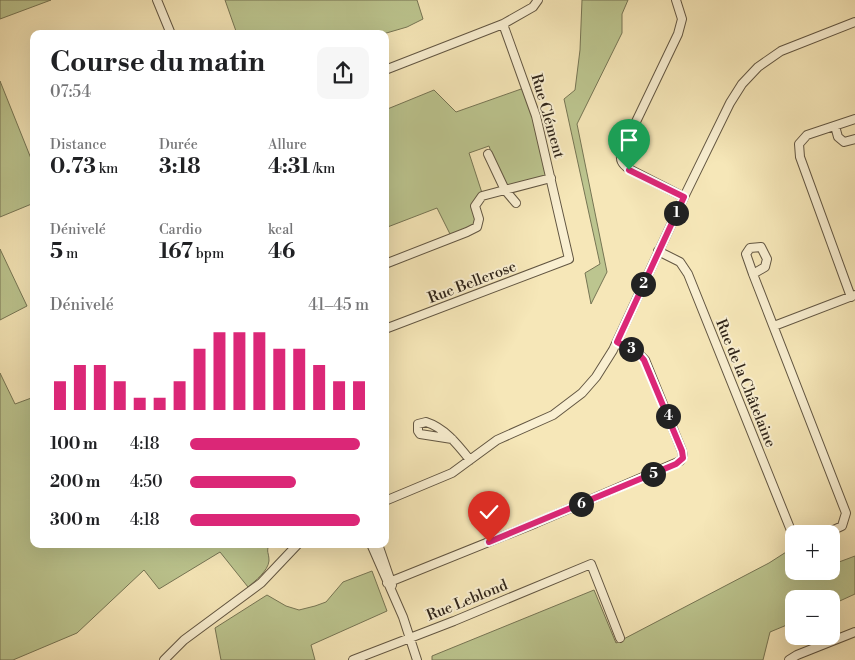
<!DOCTYPE html>
<html lang="fr">
<head>
<meta charset="utf-8">
<style>
	:root { --surface:#fff; --page:#f6f6f6; --text:#202124; --muted:#757577; --accent:#db2777 }
	body { margin:0; font-family:"Libre Bodoni",serif; background:var(--page); color:var(--text); height:100vh; display:flex; flex-direction:column; font-size:19px; white-space:nowrap }
	* { box-sizing:border-box; margin:0 }
	p { font-size:16px; color:var(--muted) }
	.icon { flex:none; width:28px; height:28px; fill:none; stroke:currentColor; stroke-width:2; stroke-linecap:round; stroke-linejoin:round }
	.map { position:relative; flex:1; overflow:hidden }
	.panel { position:absolute; left:30px; top:30px; width:359px; height:518px; display:flex; flex-direction:column; background:var(--surface); border-radius:10px; box-shadow:0 5px 20px #0002 }
	.panel>* { flex:none }
	.tools { position:absolute; left:785px; top:525px; display:grid; gap:10px }
	.tools a { display:grid; place-items:center; width:55px; height:55px; border-radius:10px; background:var(--surface); box-shadow:0 5px 20px #0002; font-size:25px }
	.pin { position:absolute; display:grid; place-items:center; width:42px; height:42px; color:#fff; margin:-51px -21px; border-radius:50% 50% 50% 0; rotate:-45deg; box-shadow:0 0 5px #0007 }
	.pin .icon { rotate:45deg }
	.km { position:absolute; width:25px; height:25px; margin:-12px; border-radius:50%; background:#222; color:#fff; font-size:14px; line-height:25px; text-align:center }
	.round { display:grid; place-items:center; flex:none; width:52px; height:52px; border-radius:10px; background:var(--page) }
	.head { display:flex; align-items:center; justify-content:space-between; height:85px; padding:0 20px }
	h1 { font-size:28px; font-weight:800; line-height:38px }
	.stats { display:grid; grid-template-columns:repeat(3,1fr); gap:8px; height:85px; padding:5px 20px }
	.stats div { display:grid; align-content:center }
	.stats b { font-size:21px; font-weight:800 }
	.stats small { font-size:14px; font-weight:400 }
	.stats p { font-size:14px }
	.chart { height:140px; padding:10px 20px }
	.chart p { display:flex; justify-content:space-between }
	.chart svg { width:100%; height:90px; margin-top:5px; stroke:var(--accent); stroke-width:6 }
	ul { padding:0 20px; list-style:none; font-size:16px }
	li { display:grid; grid-template-columns:80px 60px 1fr; align-items:center; height:38px }
	li i { height:12px; border-radius:6px; background:var(--accent) }
	.map>svg:first-child { display:block }
	.green { fill:#bcc58f; stroke:#767554 }
	.lines { fill:none; stroke-linecap:round; stroke-linejoin:round }
	.minor-casing { stroke:#625642; stroke-width:10 }
	.minor { stroke:#f9efd1; stroke-width:8 }
	.route-casing { stroke:#fff; stroke-width:10 }
	.route { stroke:#db2777; stroke-width:6 }
	.labels { text-anchor:middle; stroke-width:4; stroke-linejoin:round; paint-order:stroke }
	.street-label { font-size:15px; fill:#30251a; stroke:#f9efd1 }
</style>
</head>
<body>
<div class="map">
<svg width="855" height="660" viewBox="0 0 855 660">
	<rect width="100%" height="100%" fill="#f6e7b8"/>
	<filter id="stains"><feTurbulence type="fractalNoise" baseFrequency=".004" numOctaves="4"/><feColorMatrix values="0 0 0 0 .2 0 0 0 0 .09 0 0 0 0 .02 0 0 0 .5 -.17"/></filter>
	<radialGradient id="worn" r=".72"><stop offset=".6" stop-color="#630" stop-opacity="0"/><stop offset="1" stop-color="#630" stop-opacity=".3"/></radialGradient>
	<path class="green" d="M0 0H51L0 19Z
		M225 0H417L423 19 407 27 383 34H237Z
		M582 0H628L622 14V33L577 124 607 272 591 304 585 273 600 264 564 99 575 90 580 50Z
		M0 81 34 166V203L0 217Z
		M524 88 551 178 504 189 489 146 469 153 483 196 475 207 477 226 452 238 437 208 385 228V110L434 90 456 112Z
		M0 249 27 306 0 320Z
		M0 373 15 404 34 397V544H269C266 553 269 552 269 561 268 571 255 581 248 587L220 552 159 589 144 570 77 633 13 660H0Z
		M794 547V571H831V565L855 556V594L831 605V599H794V622L770 632 763 660H432V656L594 590 616 643 769 563Z
		M372 571 387 611 311 645 315 660H221L215 628 267 595 286 606 299 610 315 606 326 602 343 582Z"/>
	<g class="lines">
		<g class="minor-casing">
			<path id="minor" d="M157 0 171 34
				M676 0 682 19 678 34 622 151C619 160 622 164 629 169L684 197
				M385 70 503 24
				M835 126 838 137 844 142 855 139
				M488 154 505 190 516 203
				M658 251 680 262 688 274 794 538
				M385 264 467 232 477 227 479 219 475 206 482 196 551 178
				M753 274 765 267 767 259 761 247 750 248 746 254 753 274 846 513 842 526 825 534
				M851 297 800 157 799 144 807 135 855 119
				M774 326 855 295
				M385 329 569 259 536 116 503 24 533 7 538 0
				M452 439 420 434 418 431V424L426 422C445 428 458 445 470 460
				M385 501 452 473 497 440 553 415 582 393 596 377 613 350 684 197 730 103 742 84 758 67 781 51 855 22
				M371 544 403 617 417 660
				M378 544 392 585
				M387 583 536 523 680 461 683 457 682 451 645 360 638 353 617 342
				M164 660 184 640 261 583 298 544
				M353 660 454 621 591 564 620 638
				M789 660 797 655 855 632"/>
		</g>
		<use href="#minor" class="minor"/>
	</g>
	<g class="lines">
		<g class="route-casing">
			<path id="route" d="M489 542 676 464 683 458 682 451 644 360 638 353 617 342 684 197 629 170"/>
		</g>
		<use href="#route" class="route"/>
	</g>
	<g class="labels">
		<g class="street-label">
			<text transform="translate(548 116) rotate(74)" y="5">Rue Clément</text>
			<text transform="translate(472 282) rotate(-21)" y="5">Rue Bellerose</text>
			<text transform="translate(746 383) rotate(68)" y="5">Rue de la Châtelaine</text>
			<text transform="translate(467 600) rotate(-22)" y="5">Rue Leblond</text>
		</g>
	</g>
	<rect width="100%" height="100%" filter="url(#stains)"/>
	<rect width="100%" height="100%" fill="url(#worn)"/>
</svg>
<div class="tools">
<a>+</a>
<a>−</a>
</div>
<div class="pin" style="left:629px;top:170px;background:#1e9e55"><svg class="icon" aria-label="arrive" viewBox="0 0 24 24"><path d="M6 21V4h12l-3 4 3 4H6"/></svg></div>
<div class="pin" style="left:489px;top:542px;background:#d93025"><svg class="icon" aria-label="check" viewBox="0 0 24 24"><path d="M5 12l5 5 9-10"/></svg></div>
<b class="km" style="left:676px;top:213px">1</b>
<b class="km" style="left:643px;top:284px">2</b>
<b class="km" style="left:631px;top:349px">3</b>
<b class="km" style="left:668px;top:416px">4</b>
<b class="km" style="left:653px;top:474px">5</b>
<b class="km" style="left:581px;top:504px">6</b>
<section class="panel">
<div class="head"><div><h1>Course du matin</h1><p>07:54</p></div><a class="round"><svg class="icon" aria-label="share" viewBox="0 0 24 24"><path d="M12 15V3M7 8l5-5 5 5M5 13v7h14v-7"/></svg></a></div>
<div class="stats">
<div><p>Distance</p><b>0.73<small> km</small></b></div>
<div><p>Durée</p><b>3:18</b></div>
<div><p>Allure</p><b>4:31<small> /km</small></b></div>
</div>
<div class="stats">
<div><p>Dénivelé</p><b>5<small> m</small></b></div>
<div><p>Cardio</p><b>167<small> bpm</small></b></div>
<div><p>kcal</p><b>46</b></div>
</div>
<div class="chart"><p><span>Dénivelé</span>41–45 m</p>
<svg viewBox="0 0 160 44" preserveAspectRatio="none"><path d="M5 44V30M15 44V22M25 44V22M35 44V30M45 44V38M55 44V38M65 44V30M75 44V14M85 44V6M95 44V6M105 44V6M115 44V14M125 44V14M135 44V22M145 44V30M155 44V30"/></svg>
</div>
<ul>
<li><b>100 m</b>4:18<i style="width:95%"></i></li>
<li><b>200 m</b>4:50<i style="width:59%"></i></li>
<li><b>300 m</b>4:18<i style="width:95%"></i></li>
</ul>
</section>
</div>
</body>
</html>
